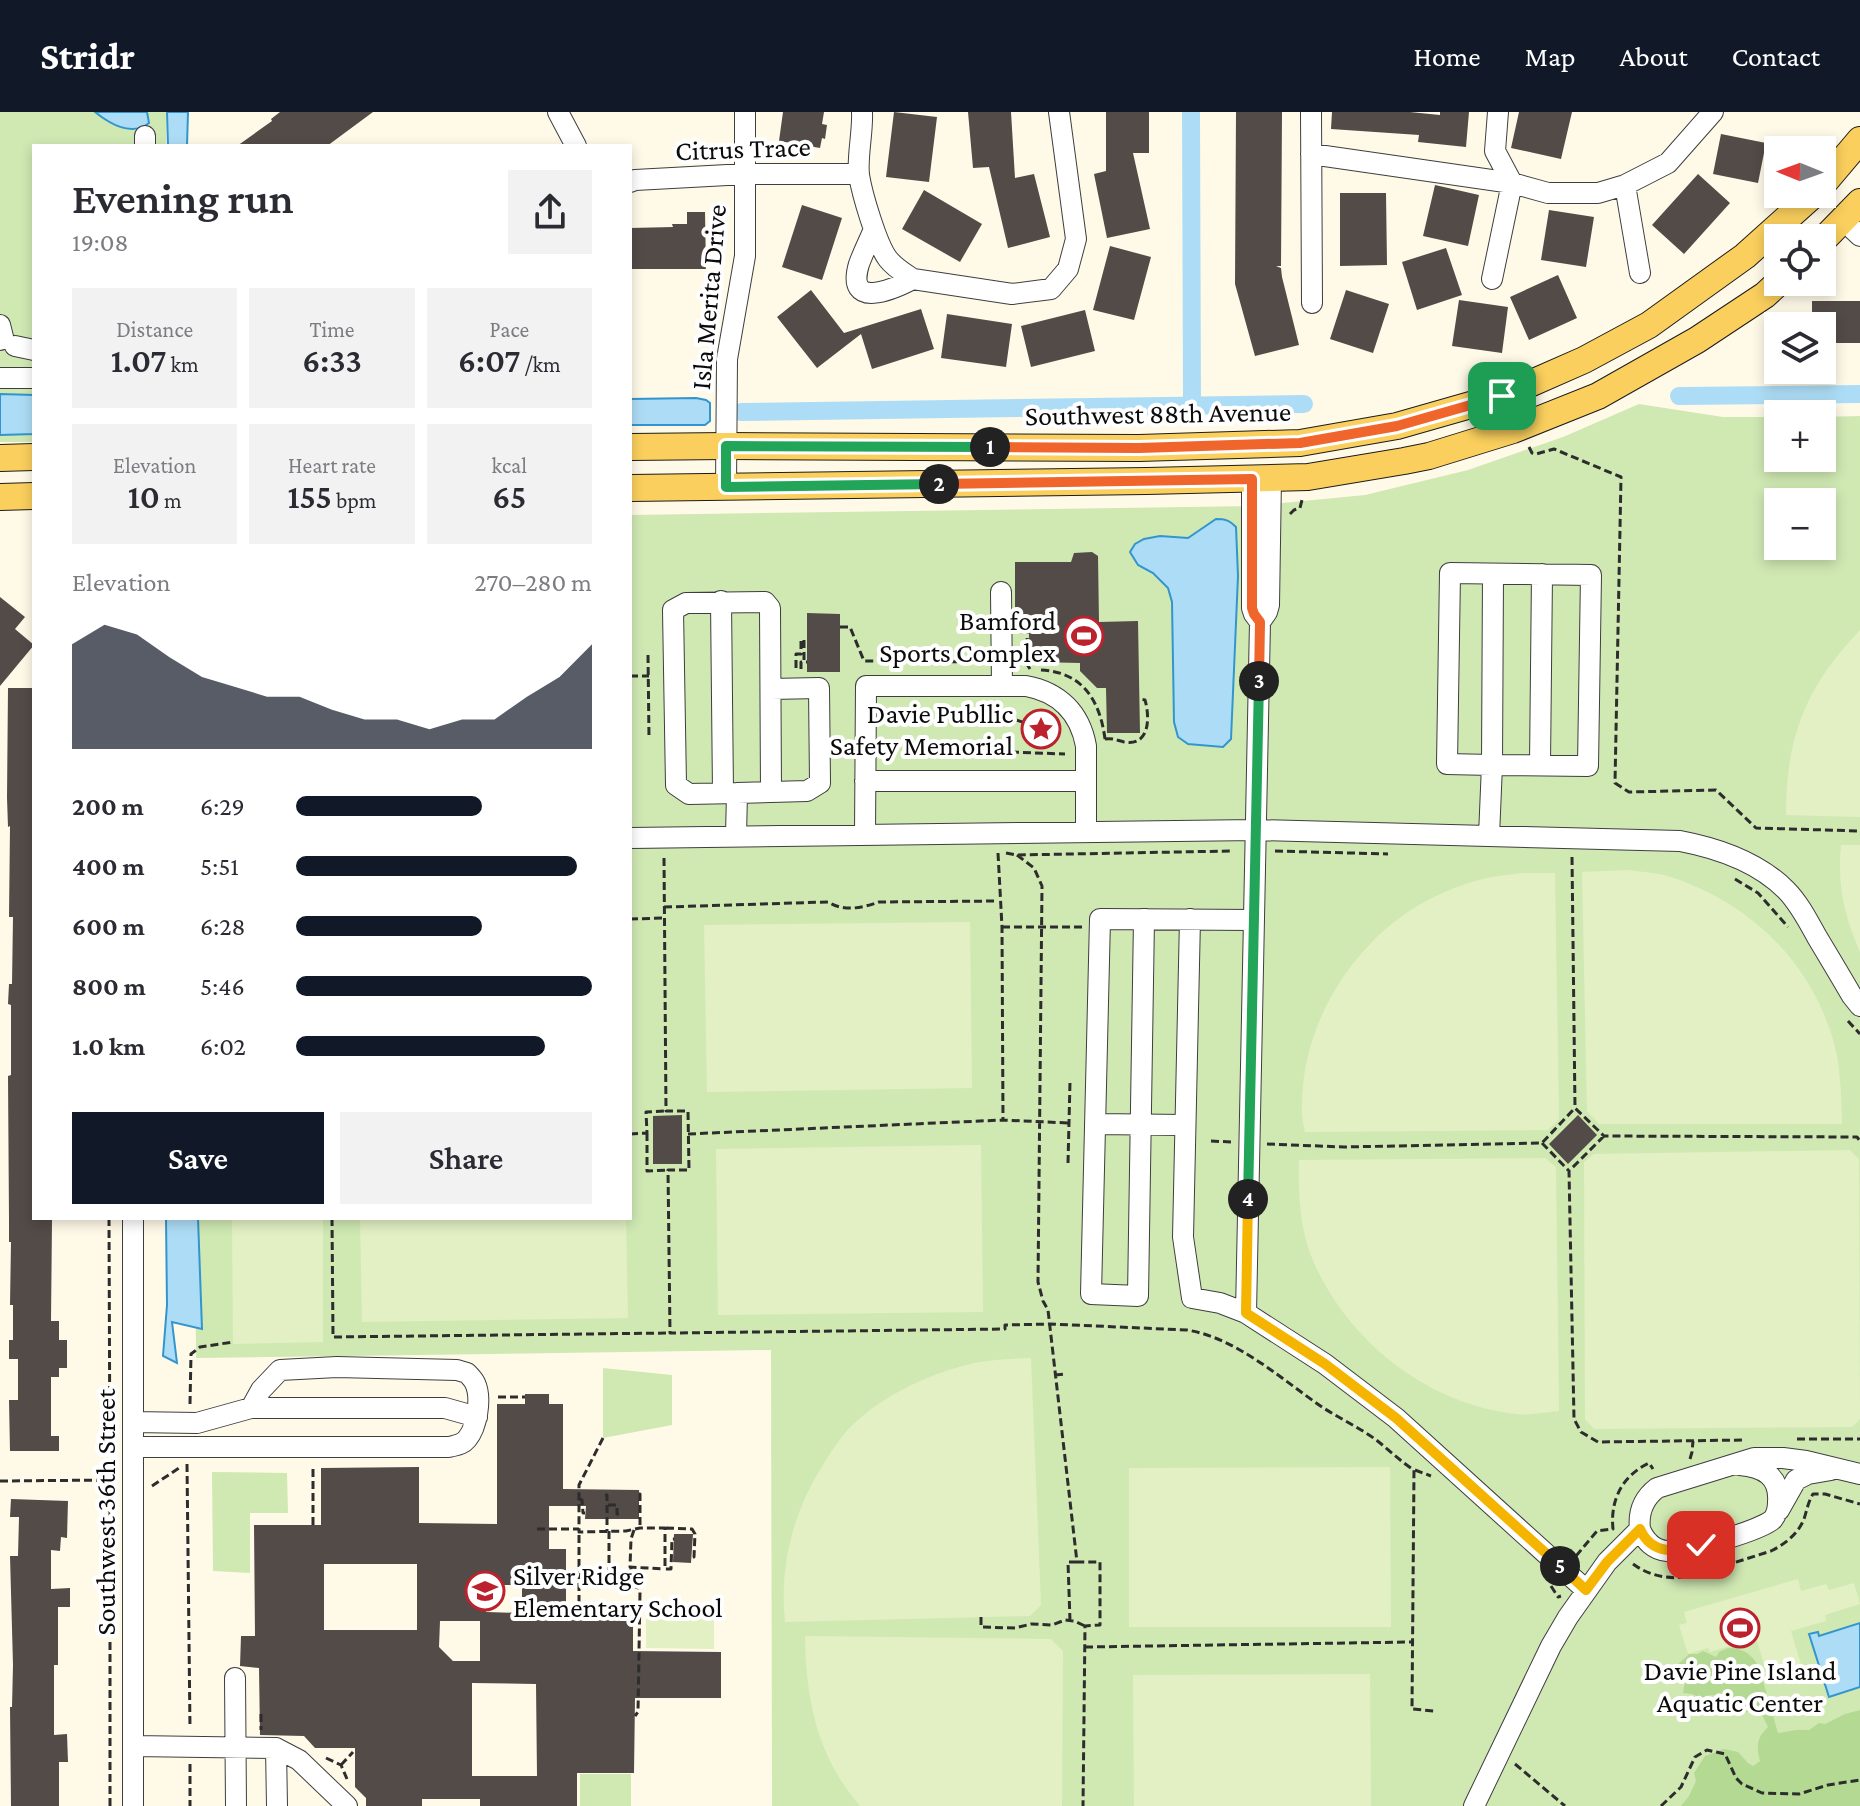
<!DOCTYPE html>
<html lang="en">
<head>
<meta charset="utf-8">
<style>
	:root { --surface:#fff; --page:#f2f2f3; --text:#2b2b33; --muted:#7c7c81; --accent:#111827 }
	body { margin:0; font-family:"Crimson Pro",serif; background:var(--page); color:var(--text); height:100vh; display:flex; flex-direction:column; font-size:30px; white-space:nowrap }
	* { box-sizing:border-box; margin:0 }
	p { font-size:26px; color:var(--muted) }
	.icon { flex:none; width:44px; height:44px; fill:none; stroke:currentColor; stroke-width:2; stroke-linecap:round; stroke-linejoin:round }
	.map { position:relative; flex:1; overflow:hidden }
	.side { position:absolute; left:32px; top:32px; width:600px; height:1076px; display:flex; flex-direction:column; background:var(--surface); border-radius:0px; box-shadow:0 4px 12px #0003 }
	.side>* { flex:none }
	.needle { width:52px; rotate:271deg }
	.tools { position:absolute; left:1764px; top:24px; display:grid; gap:16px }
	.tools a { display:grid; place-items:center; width:72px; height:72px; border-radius:0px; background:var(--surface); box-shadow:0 4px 12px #0003; font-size:40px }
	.pin { position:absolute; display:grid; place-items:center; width:68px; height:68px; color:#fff; margin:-34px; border-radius:16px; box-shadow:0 4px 12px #0006 }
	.km { position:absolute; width:40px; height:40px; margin:-20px; border-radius:50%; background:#222; color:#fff; font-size:22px; line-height:40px; text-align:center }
	.round { display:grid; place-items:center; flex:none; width:84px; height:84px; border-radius:0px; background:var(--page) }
	.headline { display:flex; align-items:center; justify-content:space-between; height:136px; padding:0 40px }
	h1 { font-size:44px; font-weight:600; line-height:60px }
	.metrics { display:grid; grid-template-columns:repeat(3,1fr); gap:12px; height:136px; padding:8px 40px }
	.metrics div { display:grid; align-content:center; border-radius:0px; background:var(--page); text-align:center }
	.metrics b { font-size:34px; font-weight:600 }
	.metrics small { font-size:22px; font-weight:400 }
	.metrics p { font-size:22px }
	.chart { height:224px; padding:16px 40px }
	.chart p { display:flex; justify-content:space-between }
	.chart svg { width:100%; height:144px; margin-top:8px; fill:var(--accent); opacity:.7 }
	.primary-button { display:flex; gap:16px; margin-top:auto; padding:16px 40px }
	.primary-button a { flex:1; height:92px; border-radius:0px; background:var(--accent); color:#fff; font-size:32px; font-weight:600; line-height:92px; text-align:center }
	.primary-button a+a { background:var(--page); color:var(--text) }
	ul { padding:0 40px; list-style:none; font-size:26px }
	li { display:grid; grid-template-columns:128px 96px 1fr; align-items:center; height:60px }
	li i { height:20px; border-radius:10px; background:var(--accent) }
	header { display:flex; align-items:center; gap:48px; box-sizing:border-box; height:112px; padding:0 40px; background:var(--accent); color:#fff }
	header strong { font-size:38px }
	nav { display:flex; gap:44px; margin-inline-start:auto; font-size:28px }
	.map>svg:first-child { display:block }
	.green { fill:#d0e9b3; fill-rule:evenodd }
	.forest { fill:#b4d992 }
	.pitch { fill:#e2f0c4 }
	.water { fill:#adddf6; stroke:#3395ce; stroke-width:2 }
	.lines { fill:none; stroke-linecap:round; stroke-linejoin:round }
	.canal { stroke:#adddf6; stroke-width:18 }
	.building { fill:#534b47; fill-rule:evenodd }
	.minor-casing { stroke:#3e3e3e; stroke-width:22 }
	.major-casing { stroke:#1c1c1c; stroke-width:28 }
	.path { stroke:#2d2d2d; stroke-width:3; stroke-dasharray:8 4; stroke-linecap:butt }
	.minor { stroke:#fff; stroke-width:20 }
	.major { stroke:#facf5d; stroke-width:26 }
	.split-1-casing { stroke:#fff; stroke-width:16 }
	.split-2-casing { stroke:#fff; stroke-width:16 }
	.split-3-casing { stroke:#fff; stroke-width:16 }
	.split-4-casing { stroke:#fff; stroke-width:16 }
	.split-5-casing { stroke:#fff; stroke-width:16 }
	.split-6-casing { stroke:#fff; stroke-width:16 }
	.split-1 { stroke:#f0652b; stroke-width:10 }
	.split-2 { stroke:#22a559; stroke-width:10 }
	.split-3 { stroke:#f0652b; stroke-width:10 }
	.split-4 { stroke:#22a559; stroke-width:10 }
	.split-5 { stroke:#f5b400; stroke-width:10 }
	.split-6 { stroke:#f5b400; stroke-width:10 }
	.labels { text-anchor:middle; stroke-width:8; stroke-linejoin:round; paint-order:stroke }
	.street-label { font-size:28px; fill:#0b0b0b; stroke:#fff }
	.poi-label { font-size:28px; fill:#0b0b0b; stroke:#fff; text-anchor:end }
</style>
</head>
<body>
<header>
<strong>Stridr</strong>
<nav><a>Home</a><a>Map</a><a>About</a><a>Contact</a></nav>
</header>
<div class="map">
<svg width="1860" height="1694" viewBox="0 0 1860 1694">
	<rect width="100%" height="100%" fill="#fffae8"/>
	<path class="green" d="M0 0H166V34H34V330H0Z
		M1639 292 1723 305H1778V346H1822V305L1860 304V1694H772L771 1238 196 1246 195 1106H630V403L1253 394 1365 383 1468 358 1563 325ZM1778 390H1822V434H1778Z
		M603 1256 672 1263V1313L603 1326Z
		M212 1360 287 1361 288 1401H250V1461L213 1459Z
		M580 1662H631V1694H580Z"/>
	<path class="forest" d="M1728 1536C1744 1536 1753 1543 1760 1557L1758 1563 1763 1569 1778 1621 1796 1618H1809L1819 1611 1825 1612 1845 1602 1860 1598V1694H1681L1689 1684 1696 1669 1694 1661 1705 1644 1724 1637 1738 1640 1748 1651 1753 1654 1760 1649C1756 1634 1757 1625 1768 1615L1763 1605 1756 1598 1740 1602C1734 1588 1720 1581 1705 1584V1588L1692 1582 1683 1581 1686 1564 1679 1562 1676 1559V1554L1689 1542H1698L1703 1539 1716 1545 1719 1540Z"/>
	<path class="pitch" d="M1860 518V705L1786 703C1786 624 1806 575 1860 518Z
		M1841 733H1860V840C1844 804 1837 771 1841 733Z
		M1629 758C1643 760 1658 761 1671 765 1747 790 1806 845 1831 921 1841 950 1841 981 1842 1012H1599L1587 999 1582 760Z
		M1522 761H1555L1559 1007 1548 1018 1305 1020C1300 1001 1302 984 1304 965 1313 899 1355 834 1411 798 1431 785 1456 774 1479 768 1492 764 1508 763 1522 761Z
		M970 810 972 976 707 980 704 813Z
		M981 1033 983 1200 718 1203 716 1037Z
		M1850 1038 1859 1047 1860 1307 1852 1315 1594 1317 1585 1307 1584 1050 1594 1042Z
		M1545 1046 1556 1055 1559 1299C1545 1300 1529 1304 1516 1302 1428 1292 1350 1231 1314 1151 1300 1120 1298 1082 1299 1048Z
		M232 1106H323V1230L233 1232Z
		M360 1106H626L628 1206 362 1210Z
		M1031 1246 1041 1493 1030 1504 785 1510C779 1452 794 1397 826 1348 835 1334 844 1320 857 1309 884 1284 923 1265 959 1255 982 1248 1007 1247 1031 1246Z
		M1390 1355 1391 1515H1129V1356Z
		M1798 1467 1801 1479 1826 1472 1829 1478 1854 1471 1860 1492 1825 1503 1826 1509 1791 1519 1803 1559 1769 1569 1755 1522 1735 1528 1736 1532 1710 1540 1708 1536 1688 1542 1679 1513 1687 1511 1684 1500Z
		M646 1500H714V1537L646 1536Z
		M805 1524 1051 1527 1063 1539 1062 1694H860C817 1644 806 1588 805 1524Z
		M1370 1562 1371 1694H1134L1133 1563Z"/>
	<path class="water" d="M95 0H147L149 11C131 25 110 12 95 0Z
		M167 0H188L187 34H168Z
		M0 282 34 283V322L0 323Z
		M696 286 706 288 710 291V309L705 313H630V287Z
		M1216 407C1225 407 1229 408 1236 415L1238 464 1231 627 1223 635 1188 632 1178 625 1174 610 1172 490 1168 476 1153 461 1138 453 1130 440 1135 432 1144 427 1160 424 1188 426Z
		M166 1106H198L202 1217 172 1210 177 1251 163 1244 167 1193Z
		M1860 1511V1575L1829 1585 1809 1522 1818 1520 1819 1524Z"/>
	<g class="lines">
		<path class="canal" d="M1191 0 1192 293
			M1679 284 1860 282
			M741 300 1304 292"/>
	</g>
	<path class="building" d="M280 0H373L327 34H237L272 9 271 7Z
		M783 0H824L822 12 827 13 825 27 822 26 820 36 779 29Z
		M894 0 937 5 929 70 886 65Z
		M968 0H1011L1015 66 1034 62 1050 125 1008 136 989 55 973 56Z
		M1106 0H1149V41H1133L1150 117 1107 126 1094 62 1106 59Z
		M1236 0H1282L1281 154H1276L1281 156 1282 165 1299 233 1255 244 1235 172Z
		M1332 0H1410L1440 3V0H1469L1466 35 1418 30 1419 23 1331 17Z
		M1519 0H1572L1561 47 1511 36Z
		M1721 22 1766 31 1758 71 1713 62Z
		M1698 62 1730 91 1684 142 1652 113Z
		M1435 73 1479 83 1468 134 1423 124Z
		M924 78 982 112 960 150 902 117Z
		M1340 81H1386L1387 153 1340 154Z
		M802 93 842 106 822 168 782 155Z
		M1549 98 1594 105 1586 155 1541 148Z
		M687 100H705L706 157H630V116L673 115 672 112H687Z
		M1110 134 1151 145 1134 208 1093 198Z
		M1446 136 1462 183 1417 198 1402 150Z
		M1558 163 1577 206 1529 228 1510 185Z
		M811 178 844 221 921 197 934 237 872 257 861 222 817 256 777 205Z
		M1346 178 1389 192 1373 241 1330 227Z
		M1459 188 1508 195 1502 241 1452 234Z
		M1812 189H1860V231H1822V214H1812Z
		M1085 198 1095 239 1031 255 1021 214Z
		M947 202 1012 212 1006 255 941 246Z
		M1092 440 1098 444 1099 510 1138 509 1140 621H1107L1106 576H1097L1080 559V551L1036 550V535H1029V513H1015V450H1071L1074 441Z
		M0 485 25 505 15 517 34 533 0 574Z
		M807 501 840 502V560H807Z
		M8 576H34V1108H52L51 1209H59V1228H67V1256H59V1265H51V1324H59V1339H10L9 1288H18V1247H9V1228H13V1193H10L11 1130H9V1108L8 964 11 963V893L8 892 9 872H12L13 805H9L10 714 8 715 7 686Z
		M682 1003V1052H653V1004Z
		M1578 1003 1597 1023 1568 1052 1549 1032Z
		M525 1282H549V1292H563V1377L639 1378V1407H585L586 1394H549V1437H566V1503H633V1539L721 1540V1586H635L634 1661H577V1694H480V1687H422V1694H366V1686L355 1675V1636H315L304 1624 260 1623 259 1556 240 1554 241 1524H255L254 1413H321V1356L419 1355V1411L497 1412V1292H525ZM324 1452H417V1518H324ZM486 1473H522V1501L486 1500ZM440 1509H480V1549H453L439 1535ZM472 1571 536 1572 537 1664H472Z
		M11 1387 68 1389 67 1426 61 1425 60 1439 51 1438V1477L70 1476V1495H58V1553H54V1623L67 1622 68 1650H59V1694H11L10 1595H12L13 1553 10 1444H18L19 1405H10Z
		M674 1422H693L691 1451 673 1450Z"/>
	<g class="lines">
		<g class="minor-casing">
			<path id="minor" d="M558 0 576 34
				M862 0C863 20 857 44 859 63 862 82 877 133 888 147 895 156 904 161 913 167L1012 182 1051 177 1068 157 1076 127 1059 0
				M1311 0 1312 191
				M145 34V24
				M1311 42 1512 71 1548 81H1598L1625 73 1668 51 1713 0
				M630 70 635 68 746 62H859
				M1625 73 1640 161
				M1843 108 1860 124
				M874 117C869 129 863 141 859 152 845 199 894 177 913 167
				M1492 167 1512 71 1495 39 1498 0
				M0 213 3 225 0 228
				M15 234 34 238
				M0 266H34
				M1252 367V496L1254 502 1260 510
				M726 375 727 247 745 144V0
				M1001 480 1002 574
				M721 489 723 681
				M1540 653 1542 462
				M865 669H1086
				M737 681 689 682 676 673 673 498 686 491 765 490 770 496 771 679
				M865 723 866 574H1026C1059 580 1080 601 1086 634V720
				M736 724 737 681 807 679 820 671 819 576 771 577
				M1489 724 1492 653 1447 652 1450 461 1591 463 1588 654 1492 653 1493 462
				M630 726 1256 718 1680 729C1717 736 1758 750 1786 778 1799 791 1808 809 1817 825 1829 845 1841 865 1852 884L1860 894
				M1144 807 1138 1184 1091 1182 1100 807 1254 808
				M1190 807 1183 1125 1192 1186 1220 1191 1246 1201 1325 1252 1396 1306 1586 1478
				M1095 1012 1185 1013
				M1246 1201 1260 510 1267 500 1269 493 1271 366
				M133 1310 197 1311 251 1296H445L477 1305
				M133 1335H449C456 1333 462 1333 467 1327 477 1315 482 1286 475 1271 473 1267 470 1264 467 1261L457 1258 337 1255 280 1258 261 1278 251 1296
				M1779 1398 1796 1368 1808 1362 1831 1358
				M1640 1417C1645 1429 1654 1438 1667 1439 1683 1441 1763 1418 1773 1407 1777 1402 1778 1396 1778 1390 1780 1364 1763 1355 1740 1353
				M235 1566 236 1694
				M133 1634 276 1636 299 1648 347 1694
				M276 1636 277 1694
				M133 1694V1106
				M1474 1694 1551 1534 1568 1505 1607 1450 1640 1417C1638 1400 1644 1386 1657 1376L1754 1346H1783L1806 1349 1860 1362"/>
		</g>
		<g class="major-casing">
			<path id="major" d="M1822 73 1860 28
				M1822 129 1860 90
				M630 335 726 334 1139 336 1300 331 1397 314 1502 284 1584 248 1649 213 1745 144 1814 82
				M0 346 34 345
				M630 376 1147 369 1308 365 1404 349 1429 344 1513 318 1598 284 1697 228 1765 183 1779 170
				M0 385 34 384"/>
		</g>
		<path class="path" d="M1529 335 1532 341 1536 342 1554 337 1621 365 1615 671 1629 680 1716 678 1756 716 1860 719
			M1290 402 1294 398 1300 396 1302 388
			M840 515H850L864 549 984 550
			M1021 520H1027L1028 554 1030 557
			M648 543 649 626
			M796 556V542H801V528H804V550
			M801 557V550H807
			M1041 558C1083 560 1100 589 1105 627
			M630 564H649
			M1028 618a14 14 0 1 1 28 0a14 14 0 1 1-28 0Z
			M981 608 995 607 1006 612 1016 608 1029 612
			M1105 627C1113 626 1116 628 1124 630 1150 635 1150 605 1145 588L1139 587
			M1011 640 1065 642
			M1275 739 1388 742
			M998 741 1002 815 1003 1008
			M1006 741 1017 743 1230 739
			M1017 743 1034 756 1042 774 1038 1170 1043 1189 1048 1198 1077 1450H1100V1513L1085 1514 1083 1694
			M1572 745 1575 996
			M664 746 666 999H688L689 1058H668L670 1221 1005 1217V1213L1050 1212 1187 1218C1237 1226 1281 1267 1322 1295 1339 1306 1358 1315 1375 1327 1388 1337 1400 1349 1414 1358L1412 1597 1434 1599
			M1735 767 1758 781 1788 815
			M664 795 828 790C844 800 862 796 879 790L998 789
			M630 807 664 806
			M1002 815H1082
			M1848 909 1860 922
			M647 1021V1059L668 1058
			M630 1022 647 1021 646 1000 666 999
			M688 1022 1003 1008 1069 1011
			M1604 1024 1569 1059 1574 1307 1581 1320 1598 1330 1745 1328
			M1211 1029 1231 1030
			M1542 1031 1569 1059
			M1267 1032 1344 1035 1542 1031 1575 996 1604 1024 1857 1025 1860 1029
			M1068 1051 1070 970
			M109 1106 110 1377
			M332 1106 333 1225 670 1221
			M1055 1263 1065 1262
			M498 1285H525
			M190 1292 191 1242 200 1235 233 1230
			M603 1326 579 1373V1420L626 1419 640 1416H665V1457H671L672 1427H674
			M1797 1327H1860
			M1690 1347 1692 1340 1693 1329
			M187 1352 190 1616
			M1415 1358 1431 1364
			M0 1369 110 1368
			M152 1374 182 1354
			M639 1382H640V1416
			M605 1383H607V1419
			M579 1387 582 1388 583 1401H585
			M608 1393H617V1402H619
			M313 1413V1355
			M666 1416 692 1417 695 1422 694 1445H692
			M537 1417H579
			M634 1418 631 1427 630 1455 663 1457
			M609 1419V1460H612
			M1576 1444 1597 1419 1613 1417C1610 1388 1622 1364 1649 1351L1653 1357
			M1633 1452C1651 1465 1671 1468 1692 1464L1771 1439C1785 1432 1798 1422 1804 1407 1807 1398 1808 1390 1813 1382H1825L1860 1392
			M629 1470 631 1456
			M632 1474 639 1476 640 1480 638 1600 635 1604
			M1551 1474 1558 1485 1561 1484
			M579 1503V1420
			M981 1505V1515L1015 1516 1031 1512 1052 1513 1065 1508 1074 1509 1085 1514
			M1070 1509 1068 1450H1077
			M1085 1535 1413 1530
			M261 1602V1618
			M326 1646 341 1653 347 1667
			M190 1652V1694
			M1515 1652 1565 1694
			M341 1653 353 1640
			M110 1694V1377H117
			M1661 1694 1681 1675 1695 1645 1707 1638 1725 1642 1736 1666 1742 1672 1762 1681 1799 1682 1828 1673 1860 1668"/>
		<use href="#minor" class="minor"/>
		<use href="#major" class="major"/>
	</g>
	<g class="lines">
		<g class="split-1-casing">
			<path id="split-1" d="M990 335 1139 336 1300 331 1397 314 1502 284"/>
		</g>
		<g class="split-2-casing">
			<path id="split-2" d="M939 372 726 375V334L990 335"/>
		</g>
		<g class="split-3-casing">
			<path id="split-3" d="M939 372 1252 367V496L1254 502 1260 510 1259 569"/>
		</g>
		<g class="split-4-casing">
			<path id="split-4" d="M1248 1087 1259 569"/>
		</g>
		<g class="split-5-casing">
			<path id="split-5" d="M1248 1087 1246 1201 1325 1252 1396 1306 1560 1454"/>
		</g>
		<g class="split-6-casing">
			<path id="split-6" d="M1560 1454 1586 1478 1607 1450 1640 1417C1652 1444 1677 1440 1701 1433"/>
		</g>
		<use href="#split-1" class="split-1"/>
		<use href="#split-2" class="split-2"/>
		<use href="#split-3" class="split-3"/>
		<use href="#split-4" class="split-4"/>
		<use href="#split-5" class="split-5"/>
		<use href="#split-6" class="split-6"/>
	</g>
	<defs>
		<g id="stadium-ring" transform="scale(2)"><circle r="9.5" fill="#fff" stroke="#bb222e" stroke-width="1.5"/><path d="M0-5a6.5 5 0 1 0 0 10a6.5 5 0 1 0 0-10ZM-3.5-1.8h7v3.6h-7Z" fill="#bb222e"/></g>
		<g id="sight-ring" transform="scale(2)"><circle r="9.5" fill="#fff" stroke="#bb222e" stroke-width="1.5"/><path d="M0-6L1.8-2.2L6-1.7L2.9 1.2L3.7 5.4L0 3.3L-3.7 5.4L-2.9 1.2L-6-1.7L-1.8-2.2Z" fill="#bb222e"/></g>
		<g id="school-ring" transform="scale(2)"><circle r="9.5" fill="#fff" stroke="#bb222e" stroke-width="1.5"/><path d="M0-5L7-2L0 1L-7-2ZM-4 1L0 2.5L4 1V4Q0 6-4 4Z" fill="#bb222e"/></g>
	</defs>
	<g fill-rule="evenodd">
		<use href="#stadium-ring" x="1084" y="524"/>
		<use href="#sight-ring" x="1041" y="617"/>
		<use href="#school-ring" x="485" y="1479"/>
		<use href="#stadium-ring" x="1740" y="1516"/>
	</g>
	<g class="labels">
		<g class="street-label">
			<text transform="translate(743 36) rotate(-2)" y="10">Citrus Trace</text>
			<text transform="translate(708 185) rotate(-85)" y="10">Isla Merita Drive</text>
			<text transform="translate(1158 301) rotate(-1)" y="10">Southwest 88th Avenue</text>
			<text transform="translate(105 1400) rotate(-90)" y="10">Southwest 36th Street</text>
		</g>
		<g class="poi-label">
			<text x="1056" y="518">Bamford<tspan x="1056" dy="32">Sports Complex</tspan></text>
			<text x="1013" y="611">Davie Publlic<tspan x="1013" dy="32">Safety Memorial</tspan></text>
			<text x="513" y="1473" text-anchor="start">Silver Ridge<tspan x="513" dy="32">Elementary School</tspan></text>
			<text x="1740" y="1568" text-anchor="middle">Davie Pine Island<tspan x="1740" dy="32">Aquatic Center</tspan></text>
		</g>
	</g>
</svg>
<div class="tools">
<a><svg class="needle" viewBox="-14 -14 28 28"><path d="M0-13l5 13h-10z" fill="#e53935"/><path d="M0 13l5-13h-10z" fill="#7c7c81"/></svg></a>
<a><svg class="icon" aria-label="locate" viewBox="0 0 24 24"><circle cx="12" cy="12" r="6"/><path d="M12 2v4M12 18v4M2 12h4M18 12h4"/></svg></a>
<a><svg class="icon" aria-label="layers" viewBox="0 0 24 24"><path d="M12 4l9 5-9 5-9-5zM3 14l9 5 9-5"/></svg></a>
<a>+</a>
<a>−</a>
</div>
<div class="pin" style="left:1502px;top:284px;background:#1e9e55"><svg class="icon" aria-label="arrive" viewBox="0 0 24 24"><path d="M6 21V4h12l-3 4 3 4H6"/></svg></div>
<div class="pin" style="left:1701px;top:1433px;background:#d93025"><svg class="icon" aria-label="check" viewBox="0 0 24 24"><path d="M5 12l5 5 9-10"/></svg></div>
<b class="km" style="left:990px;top:335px">1</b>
<b class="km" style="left:939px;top:372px">2</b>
<b class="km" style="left:1259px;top:569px">3</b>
<b class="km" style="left:1248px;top:1087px">4</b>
<b class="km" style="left:1560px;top:1454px">5</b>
<section class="side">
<div class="headline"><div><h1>Evening run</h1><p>19:08</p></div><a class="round"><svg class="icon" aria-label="share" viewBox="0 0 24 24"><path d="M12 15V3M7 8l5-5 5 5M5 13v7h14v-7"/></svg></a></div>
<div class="metrics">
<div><p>Distance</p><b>1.07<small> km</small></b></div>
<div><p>Time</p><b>6:33</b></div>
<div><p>Pace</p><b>6:07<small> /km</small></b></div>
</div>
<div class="metrics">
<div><p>Elevation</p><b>10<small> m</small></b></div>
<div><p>Heart rate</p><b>155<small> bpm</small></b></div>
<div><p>kcal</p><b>65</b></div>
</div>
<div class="chart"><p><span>Elevation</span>270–280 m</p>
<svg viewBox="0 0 160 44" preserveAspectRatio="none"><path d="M0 44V12L10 6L20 9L30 16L40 22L50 25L60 28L70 28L80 32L90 35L100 35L110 38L120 35L130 35L140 28L150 22L160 12V44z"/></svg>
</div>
<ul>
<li><b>200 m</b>6:29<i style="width:63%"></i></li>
<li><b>400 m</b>5:51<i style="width:95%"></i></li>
<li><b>600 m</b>6:28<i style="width:63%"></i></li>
<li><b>800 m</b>5:46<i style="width:100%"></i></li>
<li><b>1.0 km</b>6:02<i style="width:84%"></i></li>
</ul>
<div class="primary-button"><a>Save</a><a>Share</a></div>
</section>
</div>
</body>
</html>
